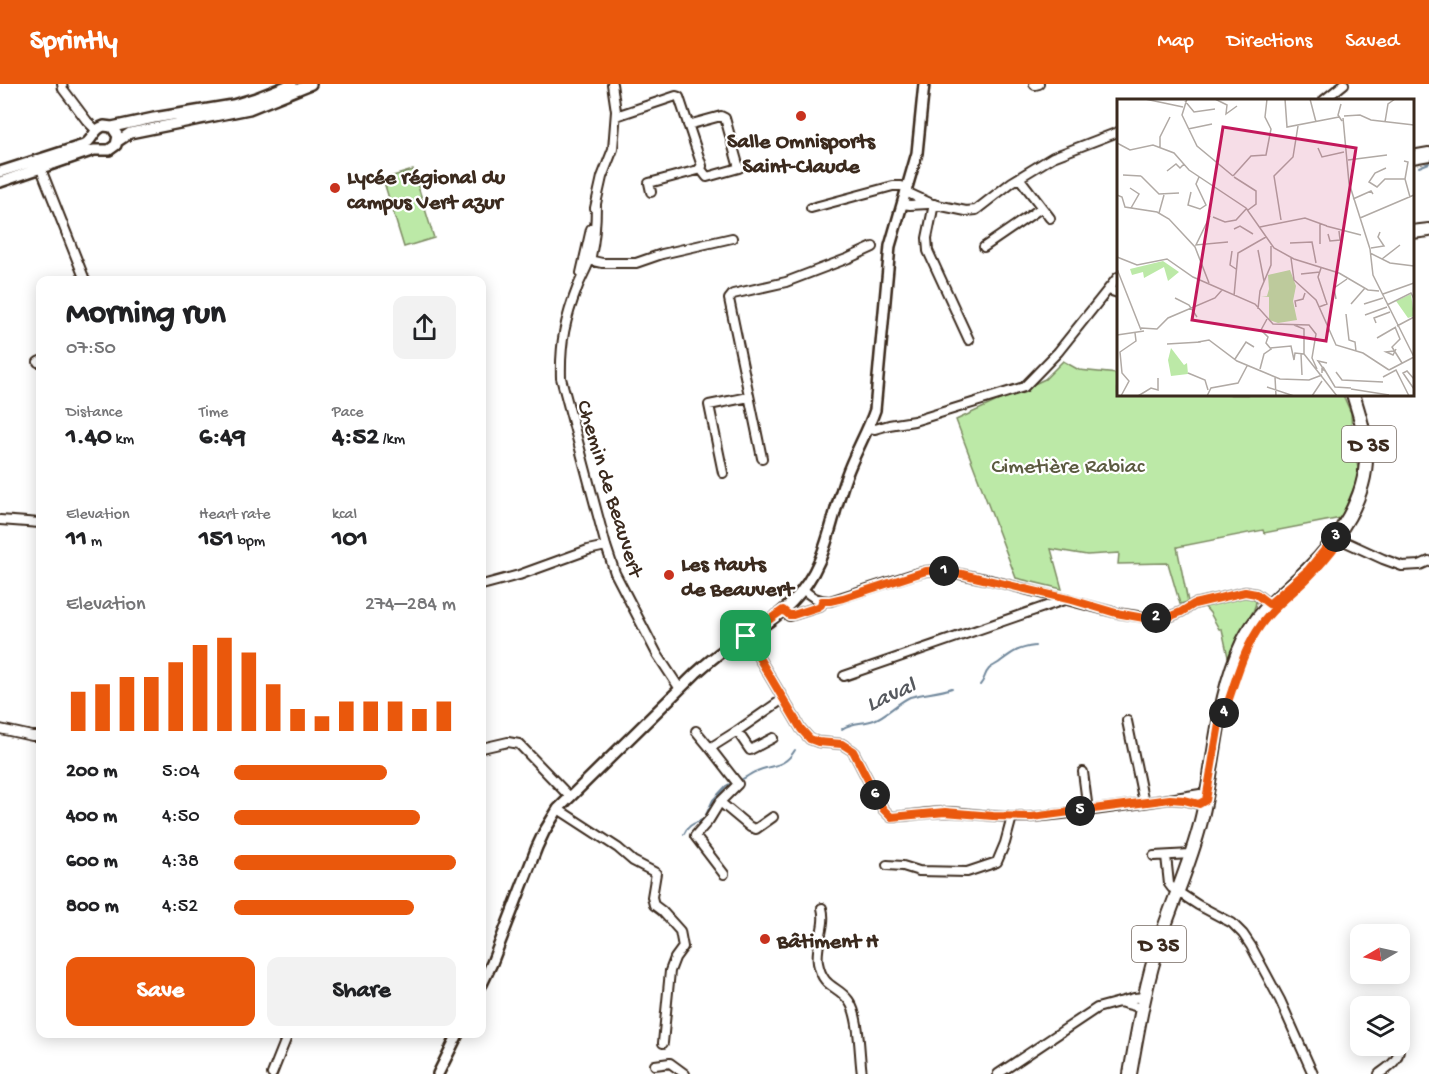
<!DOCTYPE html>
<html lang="en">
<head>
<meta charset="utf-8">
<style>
	:root { --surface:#fff; --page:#f2f2f2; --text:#202124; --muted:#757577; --accent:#ea580c }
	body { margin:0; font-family:"Gochi Hand",sans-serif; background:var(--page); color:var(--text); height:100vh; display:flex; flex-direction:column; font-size:22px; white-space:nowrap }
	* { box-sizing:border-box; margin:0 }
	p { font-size:20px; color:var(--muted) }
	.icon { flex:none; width:33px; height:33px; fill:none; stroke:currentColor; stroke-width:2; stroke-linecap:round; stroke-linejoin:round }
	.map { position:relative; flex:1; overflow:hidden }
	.details { position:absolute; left:36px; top:192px; width:450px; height:762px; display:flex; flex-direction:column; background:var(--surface); border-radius:12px; box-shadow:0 3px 15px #0003 }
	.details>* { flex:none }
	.needle { width:39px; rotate:261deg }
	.buttons { position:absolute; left:1350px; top:840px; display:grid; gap:12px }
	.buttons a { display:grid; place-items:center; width:60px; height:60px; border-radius:12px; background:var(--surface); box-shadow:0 3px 15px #0003; font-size:30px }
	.pin { position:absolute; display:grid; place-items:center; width:51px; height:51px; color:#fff; margin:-26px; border-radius:12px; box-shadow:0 3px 9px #0006 }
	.km { position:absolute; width:30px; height:30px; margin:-15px; border-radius:50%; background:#222; color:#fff; font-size:16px; line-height:30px; text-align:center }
	.round { display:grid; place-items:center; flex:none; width:63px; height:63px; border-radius:12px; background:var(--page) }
	.headline { display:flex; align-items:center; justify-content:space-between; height:102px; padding:0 30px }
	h1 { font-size:33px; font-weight:800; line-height:45px }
	.figures { display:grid; grid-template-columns:repeat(3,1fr); gap:9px; height:102px; padding:6px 30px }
	.figures div { display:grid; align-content:center }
	.figures b { font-size:26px; font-weight:800 }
	.figures small { font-size:16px; font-weight:400 }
	.figures p { font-size:16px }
	.chart { height:168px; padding:12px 30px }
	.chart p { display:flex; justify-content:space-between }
	.chart svg { width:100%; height:108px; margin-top:6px; stroke:var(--accent); stroke-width:6 }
	.cta { display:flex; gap:12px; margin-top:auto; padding:12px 30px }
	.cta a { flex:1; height:69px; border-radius:12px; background:var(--accent); color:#fff; font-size:24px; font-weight:800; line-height:69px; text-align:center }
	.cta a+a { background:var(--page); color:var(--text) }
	ul { padding:0 30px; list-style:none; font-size:20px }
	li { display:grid; grid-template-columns:96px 72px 1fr; align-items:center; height:45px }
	li i { height:15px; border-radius:8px; background:var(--accent) }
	header { display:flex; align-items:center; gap:36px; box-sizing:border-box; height:84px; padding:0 30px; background:var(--accent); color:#fff }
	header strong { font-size:28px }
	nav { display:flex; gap:33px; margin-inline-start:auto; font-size:21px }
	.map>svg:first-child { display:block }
	.green { fill:#bce9a7; stroke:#7c8a62; stroke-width:1.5 }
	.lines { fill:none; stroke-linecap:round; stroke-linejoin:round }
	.stream { stroke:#72899d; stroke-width:2 }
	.minor-casing { stroke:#3b2a1e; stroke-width:12 }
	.tertiary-casing { stroke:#3b2a1e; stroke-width:14 }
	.primary-casing { stroke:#3b2a1e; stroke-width:16 }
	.minor { stroke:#fff; stroke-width:8 }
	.tertiary { stroke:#fff; stroke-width:9 }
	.primary { stroke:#fff; stroke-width:12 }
	.route-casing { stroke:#fff; stroke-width:12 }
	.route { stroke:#ea580c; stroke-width:8 }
	.poi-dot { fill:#c8321e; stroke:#fff; stroke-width:2 }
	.labels { text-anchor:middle; stroke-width:4.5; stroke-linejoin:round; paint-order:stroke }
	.shield { fill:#fff; stroke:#766a62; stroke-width:1.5 }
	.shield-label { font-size:21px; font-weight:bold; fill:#3b2a1e }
	.poi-label { font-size:22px; font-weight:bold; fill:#3b2a1e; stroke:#fff; text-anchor:start }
	.park-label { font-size:22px; fill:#5b5a40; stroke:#fff }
	.street-label { font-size:22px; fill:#3b2a1e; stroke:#fff }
	.water-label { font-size:24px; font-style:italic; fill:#56595e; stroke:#fff }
	.inset-road { fill:none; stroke:#b1aaa5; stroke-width:1.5 }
	.view { fill:#c2185b; fill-opacity:0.15; stroke:#c2185b; stroke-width:3 }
	.inset-edge { fill:none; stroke:#3b2a1e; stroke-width:3 }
</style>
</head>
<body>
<header>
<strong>Sprintly</strong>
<nav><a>Map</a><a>Directions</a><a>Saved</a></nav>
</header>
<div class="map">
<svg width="1429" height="990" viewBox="0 0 1429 990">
	<rect width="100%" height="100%" fill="#fff"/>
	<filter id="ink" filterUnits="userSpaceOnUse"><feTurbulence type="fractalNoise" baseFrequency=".0167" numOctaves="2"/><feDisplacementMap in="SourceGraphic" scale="12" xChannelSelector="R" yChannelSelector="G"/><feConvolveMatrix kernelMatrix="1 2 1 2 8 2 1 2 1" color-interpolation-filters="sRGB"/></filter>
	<g filter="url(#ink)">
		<path class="green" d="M413 86 434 154 404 163 383 95Z
			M1063 277 1079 286 1118 290V310L1343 311 1351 329 1353 367 1360 389 1341 434 1264 449 1263 446 1177 463 1188 518 1180 520 1168 479 1118 480 1119 469 1087 471 1051 465 1062 505 1016 494 956 336 1045 295Z
			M1243 511 1248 512 1256 517C1256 528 1245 539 1240 549 1236 557 1233 565 1231 573H1228L1222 545H1219L1210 529 1203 521Z"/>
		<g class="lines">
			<path class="stream" d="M1419 83 1429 79
				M980 601C985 596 984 590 989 585 992 582 998 580 1001 577 1014 567 1019 564 1035 562
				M842 645C852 638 863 640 874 636 887 631 897 619 910 613 922 609 939 609 952 604
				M740 696C746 694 751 689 757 687 774 680 784 684 795 666
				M684 750C688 740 696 739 704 735L713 716 726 702 733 698"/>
			<g class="minor-casing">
				<path id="minor" d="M62 0 63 5 87 37 96 46
					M1034 0 1035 1 1039 0
					M1324 16 1344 0
					M616 32 676 12 679 13 702 82 698 86 649 99 651 108
					M688 41 721 32 725 34 739 84 707 93 700 84
					M41 85 85 196
					M1020 95 1050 134
					M906 108 932 120 966 127 976 126 1012 98 1053 73 1118 48
					M596 120C596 137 595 155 591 172 588 182 582 192 578 202 565 235 560 259 561 294L606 462 615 489 657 570 680 605
					M902 120 910 121 928 120
					M934 120 927 154 928 167 969 256
					M595 124 602 93 613 65 616 27 612 0
					M811 124 893 102H901L907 104
					M984 163 1041 124
					M589 176 602 179H636L662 170 732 154
					M581 189 591 145
					M1108 206 1118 209
					M38 278 40 277
					M868 344 875 345 889 341 914 337 1024 303 1058 268 1118 193
					M762 374 729 215 733 210 786 198 849 174 873 163
					M723 389 709 321 749 313
					M0 436 40 439
					M1335 453 1383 475 1402 482 1420 481 1429 477
					M482 501 519 491 588 466 606 462
					M803 505C811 513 818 517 830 517L911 491 926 487 940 486 990 496 1117 529 1144 533 1155 534 1171 532 1181 528 1194 520 1245 508 1256 510 1273 523
					M783 526 789 532 793 531 818 523 821 521 822 517
					M746 552 801 645 810 655 818 658 842 660 853 667 883 725 891 733C909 732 928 728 946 728 975 729 1004 735 1033 733 1089 728 1145 719 1200 710L1206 715 1199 720 1184 716 1170 715
					M844 592 1064 516
					M1127 637 1144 719
					M0 645 32 652H40
					M696 647 710 664
					M773 654 750 666 737 647 783 615
					M482 664 508 658 519 660 570 713
					M1083 688 1088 726
					M720 718 750 743 756 745 773 733
					M558 725 618 764 633 777 656 789 652 813 654 821 662 827 680 847 683 863 675 874 670 887 663 959
					M1154 772 1191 770
					M1166 772 1169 800 1172 804 1198 821 1232 839 1243 850 1251 862 1280 916 1313 990
					M887 781 903 782 919 787 967 788 997 778 1005 759 1012 733
					M724 790 695 752 709 736 720 718 738 700 710 664 737 647
					M822 824C827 842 815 860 818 879 823 905 838 901 849 917 860 932 859 971 862 990
					M1119 918 1142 924
					M655 981 670 979 685 990
					M272 990 288 950
					M998 990 1097 924 1134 914 1145 913
					M1379 990C1390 982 1400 976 1399 962"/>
			</g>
			<g class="tertiary-casing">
				<path id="tertiary" d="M112 43 154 34 233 21 256 14 292 0
					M118 57 130 49 249 25 311 0
					M0 88 84 61C94 55 93 45 104 42L112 43 118 52 116 61 109 66H94L0 98
					M482 900 492 879 537 763 544 748 558 725 696 589C705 581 714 573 724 566 747 551 773 538 792 518 828 481 829 439 846 393 854 370 867 349 875 326L890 162 917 69 924 0
					M438 990 458 950"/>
			</g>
			<g class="primary-casing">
				<path id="primary" d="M1412 73 1429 70
					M1412 148 1429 146
					M1130 990C1138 944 1146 897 1161 853 1174 814 1191 778 1201 737 1216 677 1216 613 1243 557 1258 527 1283 509 1307 486 1338 456 1368 413 1366 368 1365 348 1359 329 1353 310"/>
			</g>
			<use href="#minor" class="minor"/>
			<use href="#tertiary" class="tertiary"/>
			<use href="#primary" class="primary"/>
		</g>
	</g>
	<g class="lines" filter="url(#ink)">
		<g class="route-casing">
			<path id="route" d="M1335 453 1340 456C1330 470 1319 483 1307 495 1291 511 1274 522 1261 541 1248 559 1241 579 1234 600 1230 612 1227 624 1220 634L1206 716 1199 720 1184 716 1170 715 1032 733 993 732 945 728 891 733 883 725 853 667 842 660 818 658 810 655 801 645 746 552 783 526 789 531H793L818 523 821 521 822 517H830L843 514 926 487 940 486 962 490 1072 516 1116 529 1144 534H1155L1171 532 1181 528 1194 520 1245 508 1256 510 1269 520 1308 486Z"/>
		</g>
		<use href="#route" class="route"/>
	</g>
	<g class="poi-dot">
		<circle cx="801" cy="32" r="6"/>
		<circle cx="335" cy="104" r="6"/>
		<circle cx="669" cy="491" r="6"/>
		<circle cx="765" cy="855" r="6"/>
	</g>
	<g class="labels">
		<g class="shield">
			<rect x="1342" y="342" width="54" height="36" rx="4.5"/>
			<rect x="1132" y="842" width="54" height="36" rx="4.5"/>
		</g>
		<g class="shield-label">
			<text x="1369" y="367">D 35</text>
			<text x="1159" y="867">D 35</text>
		</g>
		<g class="poi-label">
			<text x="801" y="63" text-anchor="middle">Salle Omnisports<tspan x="801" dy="25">Saint-Claude</tspan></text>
			<text x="347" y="99">Lycée régional du<tspan x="347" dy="25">campus Vert azur</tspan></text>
			<text x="681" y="486">Les Hauts<tspan x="681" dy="25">de Beauvert</tspan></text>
			<text x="777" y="863">Bâtiment H</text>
		</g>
		<g class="park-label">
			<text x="1068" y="388">Cimetière Rabiac</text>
		</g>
		<g class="street-label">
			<text transform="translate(612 404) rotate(73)" y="8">Chemin de Beauvert</text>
		</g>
		<g class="water-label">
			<text transform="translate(890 609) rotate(-24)" y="8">Laval</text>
		</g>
	</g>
	<g transform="translate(1117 15)">
		<rect width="297" height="297" fill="#fff"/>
		<path d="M46 162 62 173 51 182 47 168 27 179 26 173 15 176 13 170ZM173 171 179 187 176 202 180 221 161 224 152 221V198L144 197H150L152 190 151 176ZM294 195 297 217 291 219 279 202ZM54 249 67 266 70 264 71 275 54 277 51 261Z" fill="#bce9a7"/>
		<path class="inset-road" d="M28 0 66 8M70 0 65 16 80 47 116 77M98 0 110 6 109 15 120 7M168 0 170 28 222 18M193 0 199 23M68 2 77 13 98 10M224 5 221 16 225 22M227 17 243 16 254 21 297 26M226 19 232 84 253 150 256 176 297 258M268 23 271 5 278 0M71 30 95 25M0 44 13 51 36 46 57 54 72 71 129 109 157 149 177 160 222 174M43 48V38L53 18M201 49 205 58 227 53M231 61 270 56M287 62 291 63 288 80 293 98M269 69 258 74 252 83 260 88 268 80H288M50 72 59 65 63 69 67 65M6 76 24 77M24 77 42 95 62 94M116 77 134 57 149 56 154 30 148 18 150 0M117 78 139 92V105L131 111M13 89 22 95 14 109M74 93 71 106 83 110 89 106 79 85 82 78M0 96 5 98 8 108 40 113 52 120 78 148 92 184M236 100 254 92 256 95M42 114 47 96M93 117 79 146 111 143M96 118 108 123 119 121 130 109M243 119 297 96M164 121 157 77 176 58 181 27M209 127 244 136M143 128 188 119 210 127M117 130 123 127 136 135M211 135 213 142 223 141 222 132M173 144 195 143 199 164M203 145V125M254 149 267 147 261 138 263 133M141 151 147 182M115 152 113 166 119 170M253 154 273 164 297 167M0 158 20 166 50 160 76 178 138 205 156 225 192 226 199 235 195 259 200 270M174 159 177 181 199 201 219 246 246 254 272 271M265 160 283 146M0 170 24 231M222 174 251 191 262 192M184 175 203 173M266 195 297 184M117 197 121 154 149 138M58 199 72 206 80 218M219 200 217 189 230 180M234 205 248 189M247 205 266 199M270 206 294 194 297 200M179 208 178 202 186 200 188 194M202 208 210 205 201 178 204 169M141 210 143 192 154 166V147M229 215 232 241 238 243 239 252M248 216 270 208M259 224 257 219 273 213M177 226 187 230V255L220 297M280 227 297 218M278 228 283 240 275 248 285 264M24 229 40 230 51 219 98 199 105 191M0 236 27 232M260 239 279 228M81 243 92 241 120 262 163 280 192 281 205 276M50 245 84 243M153 249 174 247 177 261 178 254 187 255M277 252 269 253 276 256 279 250M184 255 185 276M118 260 129 243 137 248M206 268 218 288 234 289M143 270 147 255 154 250 149 244 151 238 144 231 150 220M272 271 297 258M219 273 225 281 266 283M71 274 88 281 91 291M205 274V270L208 272 201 262 210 264M158 278 159 297M266 278 279 271 292 297M297 280 290 272 286 274 297 290M150 288 177 297M234 290 272 296M4 297 12 282 5 274 3 253 19 242 18 234M21 297 34 289 41 291V279M90 297 94 289 121 284 130 267M195 297 205 282"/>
		<path class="view" d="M106 28 239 49 209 242 75 221Z"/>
		<rect width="297" height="297" class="inset-edge"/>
	</g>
</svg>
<div class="buttons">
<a><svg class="needle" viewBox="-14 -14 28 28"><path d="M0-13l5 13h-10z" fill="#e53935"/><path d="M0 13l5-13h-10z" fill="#757577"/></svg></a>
<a><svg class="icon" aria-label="layers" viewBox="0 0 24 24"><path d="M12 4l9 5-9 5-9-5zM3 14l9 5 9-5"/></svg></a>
</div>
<div class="pin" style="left:746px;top:552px;background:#1e9e55"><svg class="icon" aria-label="arrive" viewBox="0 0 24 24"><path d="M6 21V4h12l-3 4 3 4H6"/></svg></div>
<b class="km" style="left:944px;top:487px">1</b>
<b class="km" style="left:1156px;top:534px">2</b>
<b class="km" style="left:1336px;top:453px">3</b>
<b class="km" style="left:1224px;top:629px">4</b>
<b class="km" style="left:1080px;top:727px">5</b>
<b class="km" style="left:875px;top:711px">6</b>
<section class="details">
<div class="headline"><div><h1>Morning run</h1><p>07:50</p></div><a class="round"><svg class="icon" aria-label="share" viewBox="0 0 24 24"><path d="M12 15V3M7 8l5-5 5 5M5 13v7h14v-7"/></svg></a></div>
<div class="figures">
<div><p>Distance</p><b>1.40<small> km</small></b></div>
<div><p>Time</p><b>6:49</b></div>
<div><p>Pace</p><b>4:52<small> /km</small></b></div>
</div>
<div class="figures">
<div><p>Elevation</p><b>11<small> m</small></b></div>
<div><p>Heart rate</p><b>151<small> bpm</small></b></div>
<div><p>kcal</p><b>101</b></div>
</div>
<div class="chart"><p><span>Elevation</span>274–284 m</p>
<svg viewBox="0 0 160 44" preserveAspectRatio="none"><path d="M5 44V28M15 44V25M25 44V22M35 44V22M45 44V16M55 44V9M65 44V6M75 44V12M85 44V25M95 44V35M105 44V38M115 44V32M125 44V32M135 44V32M145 44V35M155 44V32"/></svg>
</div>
<ul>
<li><b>200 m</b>5:04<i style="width:69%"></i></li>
<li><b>400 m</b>4:50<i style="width:84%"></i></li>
<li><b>600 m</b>4:38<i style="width:100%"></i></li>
<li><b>800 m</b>4:52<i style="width:81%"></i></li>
</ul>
<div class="cta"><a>Save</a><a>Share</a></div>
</section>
</div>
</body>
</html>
